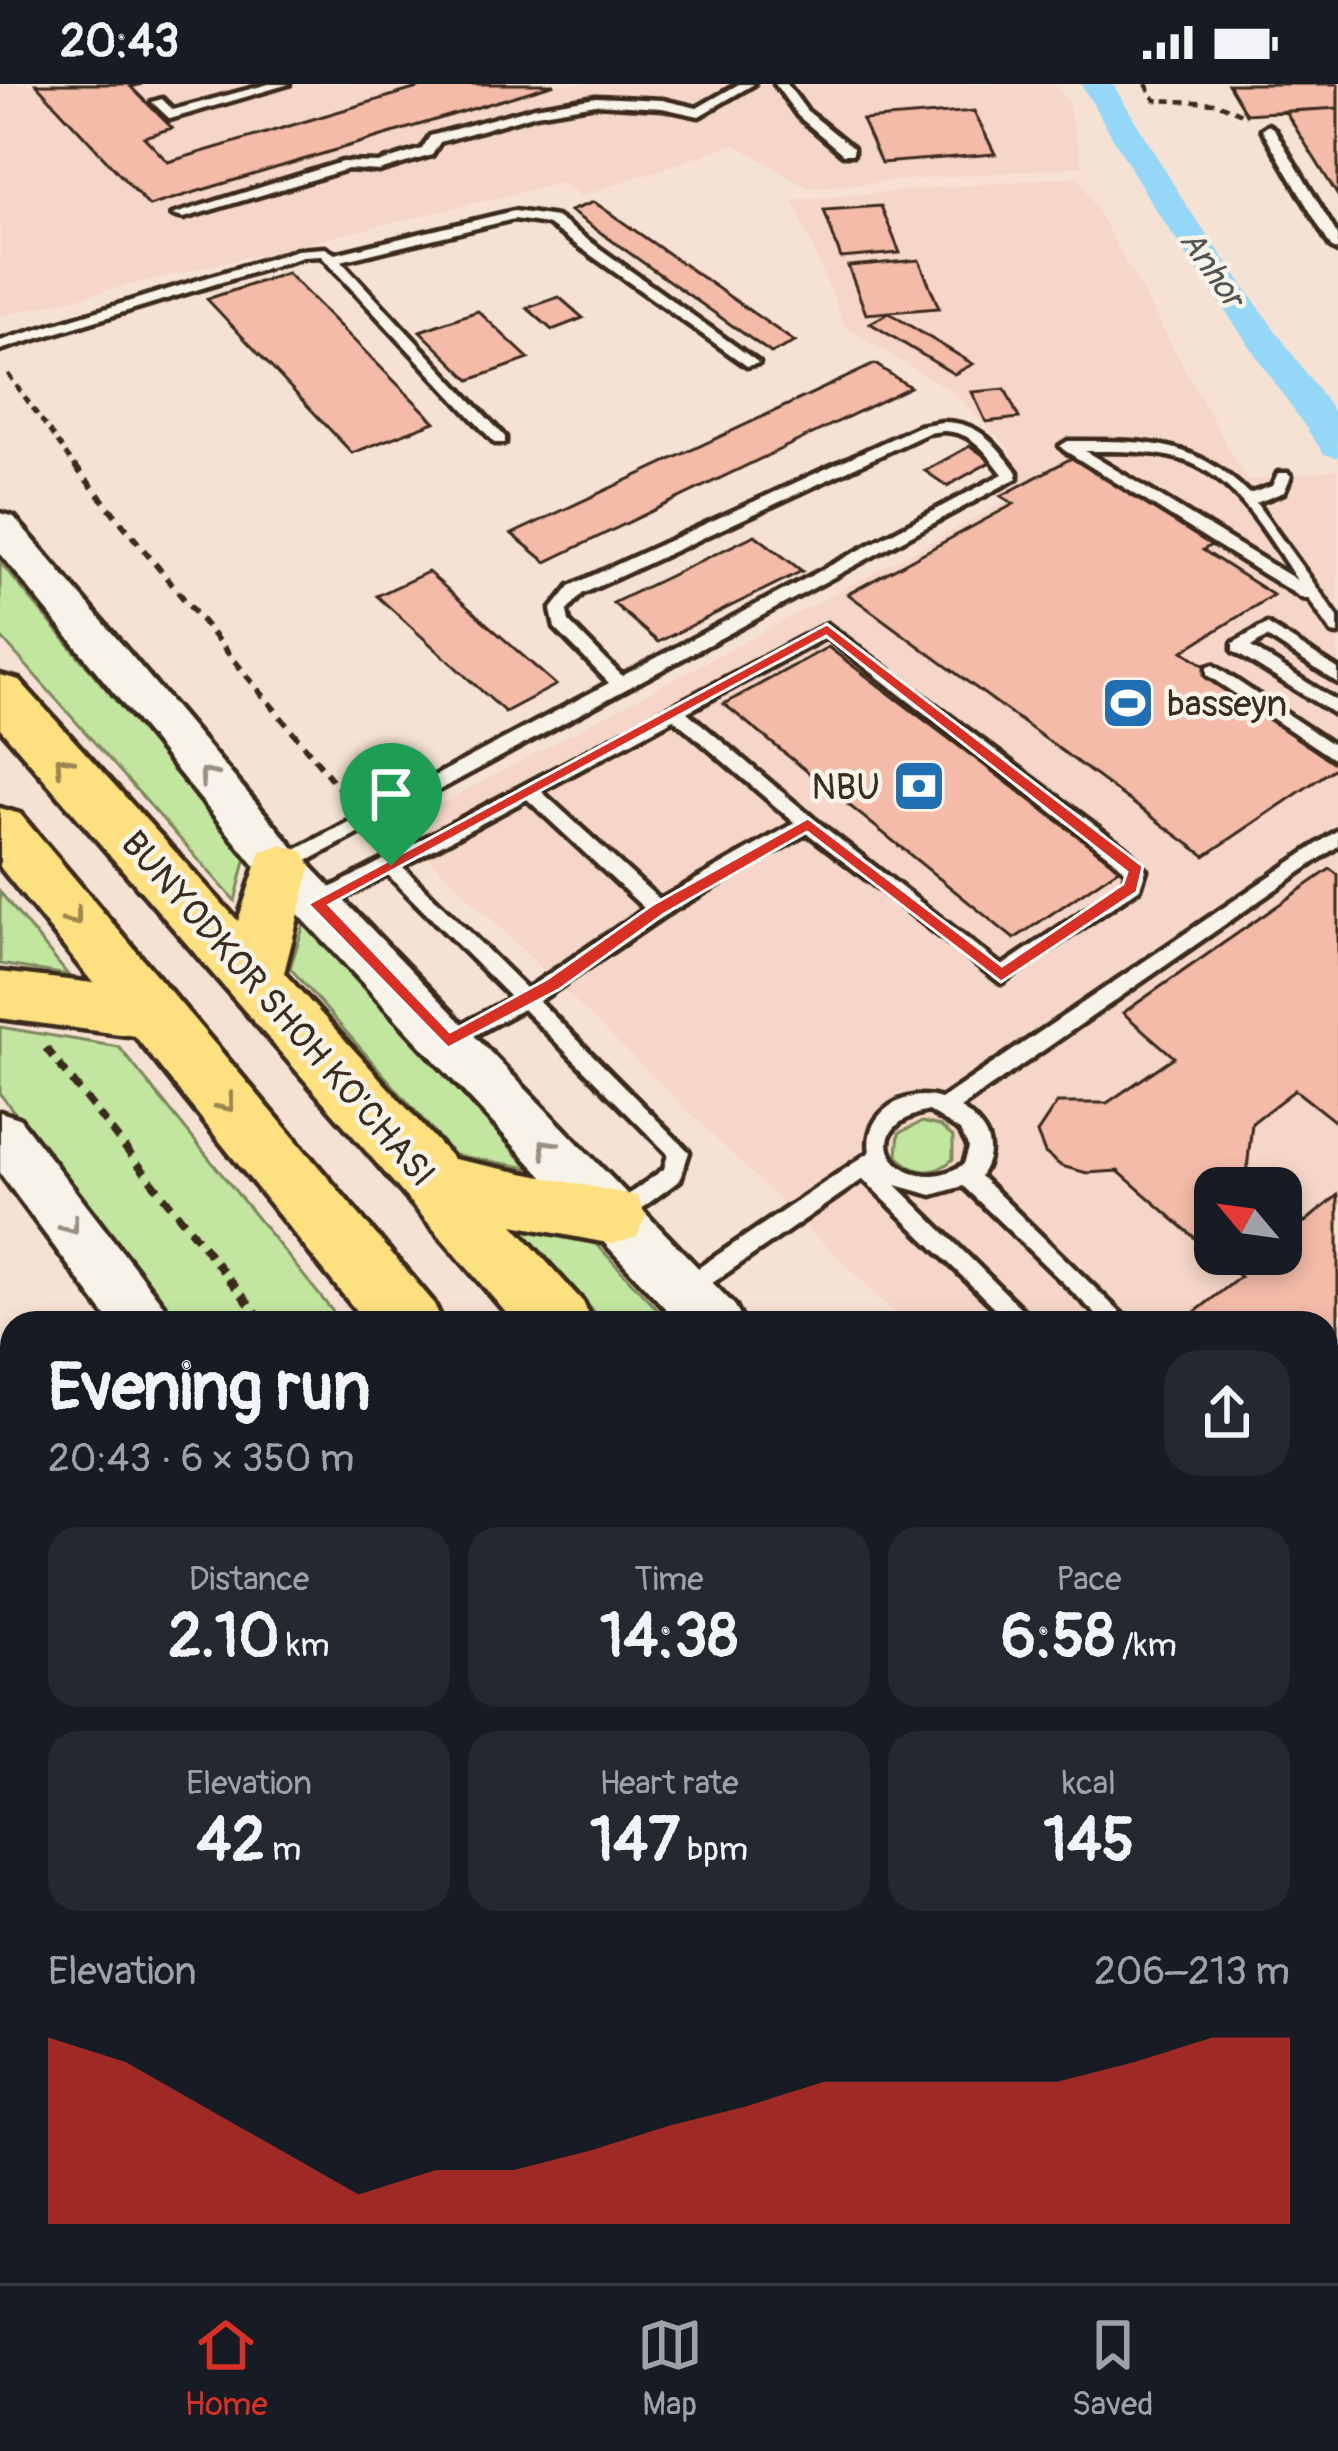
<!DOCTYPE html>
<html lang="en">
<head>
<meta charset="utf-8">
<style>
	:root { --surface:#171b24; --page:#242831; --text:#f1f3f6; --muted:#9ea1a6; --line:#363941; --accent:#d93025 }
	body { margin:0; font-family:Pangolin,sans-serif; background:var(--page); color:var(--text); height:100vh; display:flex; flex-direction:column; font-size:45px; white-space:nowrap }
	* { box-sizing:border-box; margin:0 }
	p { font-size:39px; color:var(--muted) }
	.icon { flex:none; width:66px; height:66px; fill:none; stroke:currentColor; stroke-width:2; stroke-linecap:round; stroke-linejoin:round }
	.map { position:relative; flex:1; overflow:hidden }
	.sheet { position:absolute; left:0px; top:1227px; width:1338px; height:972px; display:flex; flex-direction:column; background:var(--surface); border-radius:36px 36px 0 0; box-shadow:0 6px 18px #0003 }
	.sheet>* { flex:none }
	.needle { width:78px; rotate:299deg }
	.tools { position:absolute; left:1194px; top:1083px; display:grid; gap:24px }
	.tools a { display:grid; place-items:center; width:108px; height:108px; border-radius:24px; background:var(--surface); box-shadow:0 6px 18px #0003; font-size:60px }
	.pin { position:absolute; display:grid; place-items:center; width:102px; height:102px; color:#fff; margin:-123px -51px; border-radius:50% 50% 50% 0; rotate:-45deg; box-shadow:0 0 12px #0007 }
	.pin .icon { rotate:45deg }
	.round { display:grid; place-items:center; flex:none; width:126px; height:126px; border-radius:36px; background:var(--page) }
	.headline { display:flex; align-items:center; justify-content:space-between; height:204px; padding:0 48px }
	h1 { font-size:66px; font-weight:800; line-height:90px }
	.metrics { display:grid; grid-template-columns:repeat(3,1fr); gap:18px; height:204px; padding:12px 48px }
	.metrics div { display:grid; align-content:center; border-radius:30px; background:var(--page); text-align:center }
	.metrics b { font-size:60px; font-weight:800 }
	.metrics small { font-size:33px; font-weight:400 }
	.metrics p { font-size:33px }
	.chart { height:336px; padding:24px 48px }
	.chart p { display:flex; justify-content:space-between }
	.chart svg { width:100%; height:216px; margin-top:12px; fill:var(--accent); opacity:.7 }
	.status { display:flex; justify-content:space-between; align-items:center; height:84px; padding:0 60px; background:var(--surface); direction:ltr }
	.status svg { height:33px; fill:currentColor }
	.tab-bar { display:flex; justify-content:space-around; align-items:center; height:168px; border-top:3px solid var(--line); background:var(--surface); font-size:33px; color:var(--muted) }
	.tab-bar a { display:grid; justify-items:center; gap:6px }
	.tab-bar .current { color:var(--accent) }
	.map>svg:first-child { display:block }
	.built { fill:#f5d6c8; fill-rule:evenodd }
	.green { fill:#c2e59f; stroke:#7e885e; stroke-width:3 }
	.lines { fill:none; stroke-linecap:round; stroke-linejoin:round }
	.canal { fill:#94d7f6; fill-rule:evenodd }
	.building { fill:#f3bba8; stroke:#3b2a1e; stroke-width:3 }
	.service-casing { stroke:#3b2a1e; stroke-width:9 }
	.minor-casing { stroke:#3b2a1e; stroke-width:9 }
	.tertiary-casing { stroke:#3b2a1e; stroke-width:9 }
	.primary-casing { stroke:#3b2a1e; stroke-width:9 }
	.path-far3 { stroke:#3b2a1e; stroke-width:4.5; stroke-dasharray:8 6; stroke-linecap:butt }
	.path-far2 { stroke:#3b2a1e; stroke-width:6; stroke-dasharray:10 8; stroke-linecap:butt }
	.path-far1 { stroke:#3b2a1e; stroke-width:8; stroke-dasharray:12 9; stroke-linecap:butt }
	.path { stroke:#3b2a1e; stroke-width:9; stroke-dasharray:15 12; stroke-linecap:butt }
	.service { fill:#f7f3e8; fill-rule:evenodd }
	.minor { fill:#f7f3e8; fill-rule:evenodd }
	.tertiary { fill:#f7f3e8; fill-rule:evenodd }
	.primary { fill:#fde080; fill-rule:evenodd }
	.oneway { stroke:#9c854f }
	.oneway2 { stroke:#998e83 }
	.route { fill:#d93025; stroke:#fff; stroke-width:3; fill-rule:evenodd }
	.labels { text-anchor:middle; stroke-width:9; stroke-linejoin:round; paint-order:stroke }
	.far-water-label { font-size:33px; font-style:italic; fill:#515554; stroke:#f7f3e8 }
	.poi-label { font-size:36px; fill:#3b2a1e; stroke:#f7f3e8; text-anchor:start }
	.street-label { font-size:36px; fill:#3b2a1e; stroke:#f7f3e8 }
</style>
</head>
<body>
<div class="status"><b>20:43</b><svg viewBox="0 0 49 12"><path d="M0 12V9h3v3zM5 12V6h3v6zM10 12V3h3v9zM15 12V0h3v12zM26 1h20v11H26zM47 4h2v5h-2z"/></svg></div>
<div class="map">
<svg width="1338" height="2199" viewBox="0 0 1338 2199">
	<rect width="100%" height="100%" fill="#f6e2d5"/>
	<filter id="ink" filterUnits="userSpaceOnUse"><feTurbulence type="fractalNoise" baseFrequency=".00833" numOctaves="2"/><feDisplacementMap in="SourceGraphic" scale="24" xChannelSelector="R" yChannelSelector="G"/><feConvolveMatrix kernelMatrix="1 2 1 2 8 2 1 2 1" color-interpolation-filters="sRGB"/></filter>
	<g filter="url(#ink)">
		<path class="built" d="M0 0H1054L1067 16 1083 82 808 104 735 60 581 112 560 99 0 232Z
			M1078 92 1247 397 1338 385V1661L1326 1649V1239H905L397 743 1026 407 1009 364 951 307 846 244 793 116ZM1215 1104H1281V1170H1215Z"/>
		<path class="green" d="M0 478 246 773 235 817 0 552Z
			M0 808 68 891 0 880Z
			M305 837 529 1084 454 1071 290 884Z
			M0 943 119 963 342 1239H178L0 1010Z
			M922 1038 940 1042 953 1053V1075C935 1092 913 1091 897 1071L899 1049Z
			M507 1133 588 1151 670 1239H604Z
			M917 2187H1109L1119 2199H927Z"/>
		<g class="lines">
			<path class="canal" d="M1081 0H1113L1186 121 1338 334V374L1324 370 1153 122Z"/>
		</g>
		<path class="building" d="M36 0H142L131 3 172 44 144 53 168 78 431 0H555L149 122Z
			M1228 0H1338V24L1246 30Z
			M1338 24V112L1285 27Z
			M974 27 995 70 881 79 862 36Z
			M594 118 795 258 771 269 570 127Z
			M881 122 900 169 841 174 824 126Z
			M919 176 939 224 866 230 848 182Z
			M287 189 435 338 352 369 207 215Z
			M559 213 583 234 552 246 527 224Z
			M478 227 529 275 470 296 420 247Z
			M889 229 973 280 954 290 870 239Z
			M875 280 910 303 546 478 512 450Z
			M1005 305 1019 334 986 338 972 308Z
			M970 362 992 377 947 402 925 387Z
			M1081 369 1220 456 1203 466 1273 511 1183 567 1338 671V682L1205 772 848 510 1014 420 1001 412Z
			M755 451 802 487 658 558 613 519Z
			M428 488 556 601 505 628 377 512Z
			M828 563 1120 784 1014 855 724 620Z
			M1330 785 1338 791V1040L1295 1006 1252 1039 1247 1086 1267 1104H1215V1170H1281V1117L1305 1138 1338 1111V1250L1326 1260V1239H1181L1240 1193 1118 1087 1087 1089 1061 1082 1045 1069 1037 1049 1057 1019H1107L1174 973 1123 929Z
			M1326 1279 1338 1290V1414L1326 1404Z
			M106 2187H265L267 2199H108Z
			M438 2187H574L582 2199H440Z"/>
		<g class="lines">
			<g class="service-casing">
				<path id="service" d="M269 0H289L170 35 152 18 162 15 173 26Z
					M739 0H754L699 32 662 24 596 20 536 30 440 58 432 71 379 87 348 85 184 134 172 131 342 78 378 79 422 65 430 52 535 23 596 13 662 16 697 24Z
					M775 0H787L806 26 853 64V70H843L798 32Z
					M1268 41 1274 45 1338 152V167L1331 163 1262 45Z
					M514 127 556 133 759 279 747 282 547 140 514 135 341 177 505 353V359H495L321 172 303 173 0 266V257L297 166 325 164 335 170Z
					M942 338C980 338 995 360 1017 388V394L289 787H275L273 782 275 777 609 599 555 544 551 526 570 502 919 342ZM942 347C972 347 985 367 1003 390L622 592 569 538 567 527 582 510 928 349Z
					M1068 357C1142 357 1194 354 1249 410L1272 402 1278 389H1288L1291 392 1284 408 1256 419 1338 533V550L1332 549 1309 515 1302 514 1064 366 1060 362ZM1085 367C1119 367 1157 366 1189 378 1237 397 1270 455 1297 496Z
					M827 540 1127 765 1146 786 1140 804 1001 899 807 749 665 831 539 917 689 1068 680 1096 627 1135H611L608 1129 611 1123 664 1085 668 1070 523 925 455 962H441L438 957 441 952 511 914 387 790 324 825 317 827 308 820 310 815ZM826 553 1113 775 1127 788 1123 800 1002 882 814 735 687 628ZM674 635 795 739 660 816 541 707ZM527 715 645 825 527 905 402 782Z
					M1267 540 1338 585V599L1267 553 1251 563 1338 618V632L1233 567V559Z
					M1213 581 1338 664V678L1207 591V583Z
					M1338 746V762L960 1024C986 1043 999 1062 980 1092L1131 1239H1105L963 1102 932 1111 896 1101 1036 1239H1010L863 1095 692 1213 684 1215 676 1213 673 1206 676 1199 870 1068C863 1029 906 1003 941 1015ZM929 1027 960 1047 969 1064 964 1080C904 1119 847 1044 929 1027Z
					M1326 1517 1338 1524V1552L1326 1545Z
					M9 1736 12 1737V1799L3 1795 0 1789V1740Z
					M32 2187H62L64 2199H34Z
					M363 2187H393L395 2199H365Z"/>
			</g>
			<g class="minor-casing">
				<path id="minor" d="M12 1451V1506L0 1510V1456Z"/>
			</g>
			<g class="tertiary-casing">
				<path id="tertiary" d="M0 429 14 433 299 770 735 1222 743 1239H679L265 794 0 469Z
					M0 1028 19 1034 164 1222 172 1239H111L0 1089Z
					M1326 1849 1338 1854V1931L1326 1926Z
					M808 2187H888L893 2199H813Z"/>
			</g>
			<g class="primary-casing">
				<path id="primary" d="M0 591 19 596 238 837 261 767 282 761 303 767 311 782 284 889 453 1075 637 1112 646 1132 637 1152 613 1160 513 1141 583 1218 593 1239H515L0 644Z
					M0 724 20 730 433 1218 443 1239H366L135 952 0 934V888L93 899 0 783Z
					M1326 2068 1338 2073V2174L1326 2169Z
					M1149 2187H1247L1252 2199H1153Z"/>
			</g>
			<path class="path-far3" d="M1146 0 1155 16 1217 19 1246 32
				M8 290 77 385"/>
			<path class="path-far2" d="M75 382 347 714"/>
			<path class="path-far1" d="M46 964 264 1239
				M0 1307 12 1325
				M0 1413 12 1405"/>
			<path class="path" d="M1016 2187 1026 2199"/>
			<use href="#service" class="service"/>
			<use href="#minor" class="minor"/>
			<use href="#tertiary" class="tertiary"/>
			<use href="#primary" class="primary"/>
		</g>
		<defs><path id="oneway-chevron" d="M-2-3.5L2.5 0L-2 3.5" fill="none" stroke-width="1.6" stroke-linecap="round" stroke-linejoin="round" transform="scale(3)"/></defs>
		<g class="oneway">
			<use href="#oneway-chevron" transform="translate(63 680) rotate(-132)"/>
			<use href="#oneway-chevron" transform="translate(74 834) rotate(51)"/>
			<use href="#oneway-chevron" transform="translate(227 1020) rotate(50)"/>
		</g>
		<g class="oneway2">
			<use href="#oneway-chevron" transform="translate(207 692) rotate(-130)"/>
			<use href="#oneway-chevron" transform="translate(547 1063) rotate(-133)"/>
			<use href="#oneway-chevron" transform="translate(71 1142) rotate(53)"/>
		</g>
	</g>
	<path class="route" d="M827 540 1143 782 1137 808 1001 898 807 748 664 830 560 905 448 964 308 820ZM826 552 1127 788 1123 800 1002 882 808 734 652 821 547 895 450 948 329 821Z"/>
	<defs>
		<g id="stadium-square" transform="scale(2.7)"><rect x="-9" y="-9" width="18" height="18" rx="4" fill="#1f6fb2" stroke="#f7f3e8"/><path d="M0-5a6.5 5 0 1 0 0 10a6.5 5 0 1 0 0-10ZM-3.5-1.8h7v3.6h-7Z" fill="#fff"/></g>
		<g id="bank-square" transform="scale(2.7)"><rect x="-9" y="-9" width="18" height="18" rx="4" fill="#1f6fb2" stroke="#f7f3e8"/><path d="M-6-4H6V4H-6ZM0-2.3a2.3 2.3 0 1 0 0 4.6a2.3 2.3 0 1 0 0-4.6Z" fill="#fff"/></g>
	</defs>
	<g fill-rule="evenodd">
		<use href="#stadium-square" x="1128" y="619"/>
		<use href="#bank-square" x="919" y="702"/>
	</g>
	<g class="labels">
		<g class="far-water-label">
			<text transform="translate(1213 184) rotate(55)" y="12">Anhor</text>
		</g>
		<g class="poi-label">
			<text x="1167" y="632">basseyn</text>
			<text x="880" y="715" text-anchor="end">NBU</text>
		</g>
		<g class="street-label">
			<text transform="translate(279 924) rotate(49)" y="13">BUNYODKOR SHOH KO'CHASI</text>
		</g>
	</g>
</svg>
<div class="tools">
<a><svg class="needle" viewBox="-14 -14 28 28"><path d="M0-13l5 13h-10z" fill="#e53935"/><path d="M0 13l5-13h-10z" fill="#9ea1a6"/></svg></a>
</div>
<div class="pin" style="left:391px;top:782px;background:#1e9e55"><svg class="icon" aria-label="arrive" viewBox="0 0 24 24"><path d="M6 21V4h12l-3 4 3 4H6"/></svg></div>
<section class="sheet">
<div class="headline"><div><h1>Evening run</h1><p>20:43 · 6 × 350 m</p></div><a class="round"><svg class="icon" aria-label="share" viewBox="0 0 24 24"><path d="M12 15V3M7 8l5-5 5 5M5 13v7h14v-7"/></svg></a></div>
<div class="metrics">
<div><p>Distance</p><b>2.10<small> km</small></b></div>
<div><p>Time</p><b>14:38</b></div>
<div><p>Pace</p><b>6:58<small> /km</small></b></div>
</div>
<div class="metrics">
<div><p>Elevation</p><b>42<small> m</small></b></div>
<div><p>Heart rate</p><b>147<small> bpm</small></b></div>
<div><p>kcal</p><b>145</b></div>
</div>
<div class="chart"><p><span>Elevation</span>206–213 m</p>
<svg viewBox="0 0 160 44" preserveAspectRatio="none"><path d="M0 44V6L10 11L20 20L30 29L40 38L50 33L60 33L70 29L80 24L90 20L100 15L110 15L120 15L130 15L140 11L150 6L160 6V44z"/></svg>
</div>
</section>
</div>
<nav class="tab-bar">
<a class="current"><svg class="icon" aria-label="home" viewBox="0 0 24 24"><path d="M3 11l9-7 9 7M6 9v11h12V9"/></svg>Home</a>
<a><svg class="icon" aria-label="map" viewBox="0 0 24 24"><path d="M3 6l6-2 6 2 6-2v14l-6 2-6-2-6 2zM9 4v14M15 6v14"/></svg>Map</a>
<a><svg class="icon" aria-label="saved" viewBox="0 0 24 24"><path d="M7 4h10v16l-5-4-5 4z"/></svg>Saved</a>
</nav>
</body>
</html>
